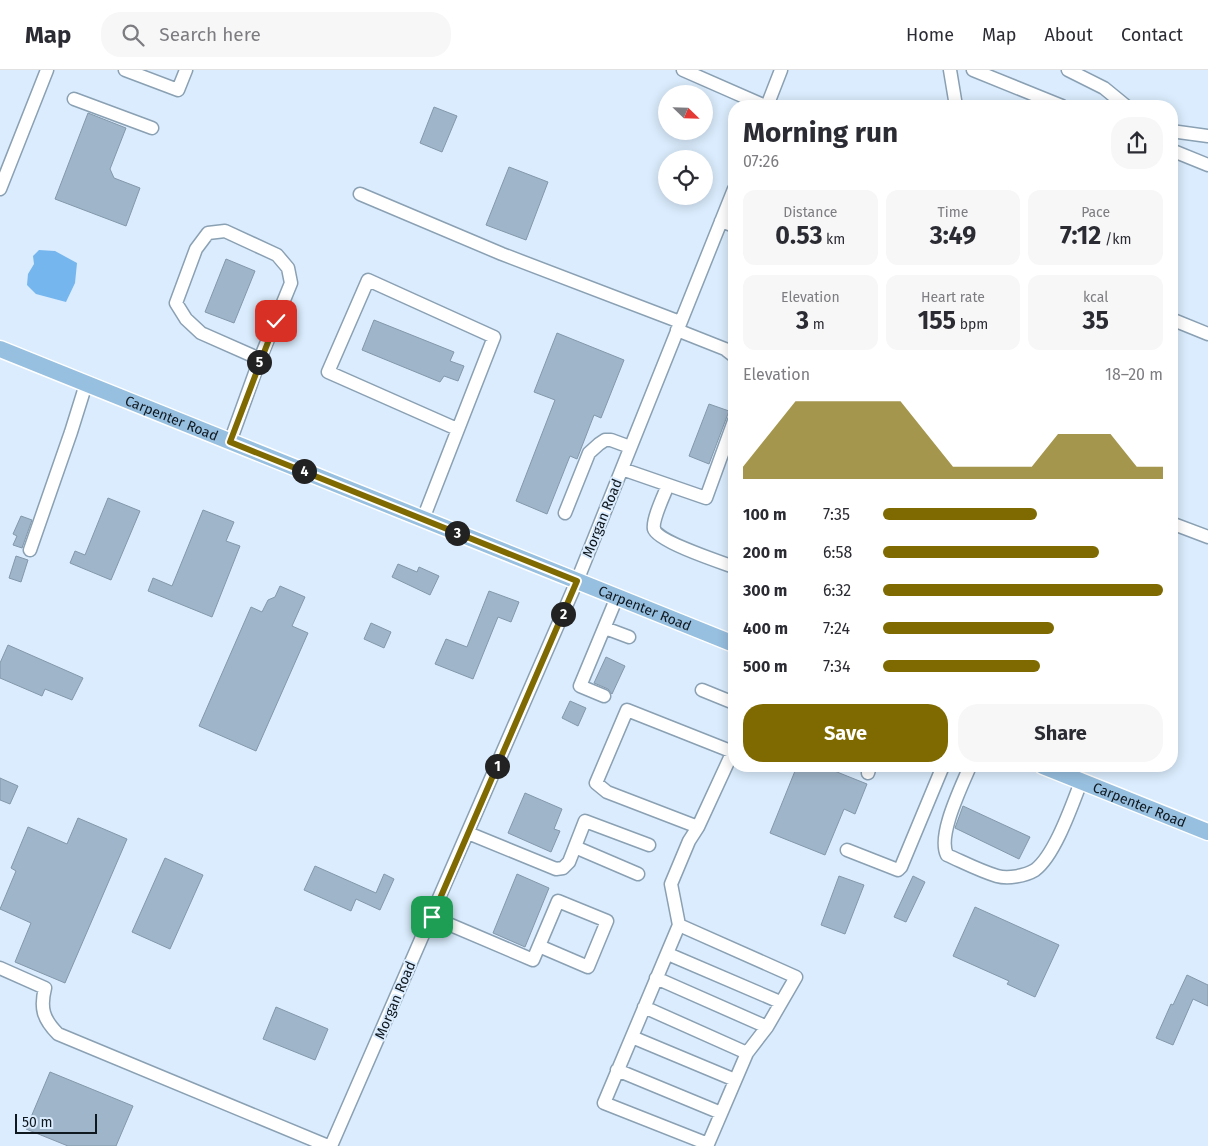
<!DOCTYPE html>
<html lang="en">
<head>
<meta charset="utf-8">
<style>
	:root { --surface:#fff; --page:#f7f7f7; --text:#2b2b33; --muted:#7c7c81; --line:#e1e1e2; --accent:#7f6a02 }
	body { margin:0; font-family:"Fira Sans",sans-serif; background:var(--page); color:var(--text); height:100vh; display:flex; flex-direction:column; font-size:19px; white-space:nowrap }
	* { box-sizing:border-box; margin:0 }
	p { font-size:16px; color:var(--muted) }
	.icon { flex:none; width:28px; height:28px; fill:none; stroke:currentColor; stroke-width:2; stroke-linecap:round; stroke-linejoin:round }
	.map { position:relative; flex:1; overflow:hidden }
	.details { position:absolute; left:728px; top:30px; width:450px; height:672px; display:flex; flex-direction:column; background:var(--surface); border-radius:20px; box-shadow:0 2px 12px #0003 }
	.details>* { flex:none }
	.needle { width:32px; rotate:113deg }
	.controls { position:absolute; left:658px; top:15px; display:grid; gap:10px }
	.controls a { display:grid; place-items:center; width:55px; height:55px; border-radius:50%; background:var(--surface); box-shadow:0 2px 12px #0003; font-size:25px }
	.scale { position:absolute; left:15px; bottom:12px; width:82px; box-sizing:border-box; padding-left:5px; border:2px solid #10181f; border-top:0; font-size:14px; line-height:18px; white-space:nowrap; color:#10181f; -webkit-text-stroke:4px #daecfd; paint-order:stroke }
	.pin { position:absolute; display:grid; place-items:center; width:42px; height:42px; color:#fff; margin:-21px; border-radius:10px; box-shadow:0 2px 8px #0006 }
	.km { position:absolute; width:25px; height:25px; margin:-12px; border-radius:50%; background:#222; color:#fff; font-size:14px; line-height:25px; text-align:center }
	.round { display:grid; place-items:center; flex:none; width:52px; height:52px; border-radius:20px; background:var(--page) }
	.summary { display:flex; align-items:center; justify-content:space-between; height:85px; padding:0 15px }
	h1 { font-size:28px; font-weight:700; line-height:38px }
	.figures { display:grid; grid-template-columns:repeat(3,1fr); gap:8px; height:85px; padding:5px 15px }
	.figures div { display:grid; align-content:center; border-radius:12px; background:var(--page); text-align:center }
	.figures b { font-size:25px; font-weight:700 }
	.figures small { font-size:14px; font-weight:400 }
	.figures p { font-size:14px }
	.chart { height:140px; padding:10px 15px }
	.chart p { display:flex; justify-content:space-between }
	.chart svg { width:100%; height:90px; margin-top:5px; fill:var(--accent); opacity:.7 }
	.primary-button { display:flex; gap:10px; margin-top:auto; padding:10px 15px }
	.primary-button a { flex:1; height:58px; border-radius:20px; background:var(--accent); color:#fff; font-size:20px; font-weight:700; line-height:58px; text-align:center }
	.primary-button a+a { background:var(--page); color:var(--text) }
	ul { padding:0 15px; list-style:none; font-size:16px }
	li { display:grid; grid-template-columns:80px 60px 1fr; align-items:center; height:38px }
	li i { height:12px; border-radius:6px; background:var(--accent) }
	header { display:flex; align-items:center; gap:30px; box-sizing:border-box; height:70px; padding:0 25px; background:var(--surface); border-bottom:1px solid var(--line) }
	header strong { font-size:24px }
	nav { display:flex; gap:28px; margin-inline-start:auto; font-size:18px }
	.search { width:350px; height:45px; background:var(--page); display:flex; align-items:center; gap:12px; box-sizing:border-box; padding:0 18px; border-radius:20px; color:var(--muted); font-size:19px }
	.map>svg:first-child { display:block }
	.water { fill:#75b6ee }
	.building { fill:#9fb5c9; stroke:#8398ab }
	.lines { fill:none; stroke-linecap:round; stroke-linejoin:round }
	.minor-casing { stroke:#8aa0b3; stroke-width:15 }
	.major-casing { stroke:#fff; stroke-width:19 }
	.minor { stroke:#fff; stroke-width:12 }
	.major { stroke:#97bfdf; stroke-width:16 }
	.route-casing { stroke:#fff; stroke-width:10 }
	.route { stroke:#7f6a02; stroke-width:6 }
	.labels { text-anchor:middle; stroke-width:4; stroke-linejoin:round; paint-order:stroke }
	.street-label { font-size:14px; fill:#10181f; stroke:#daecfd }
</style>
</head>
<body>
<header>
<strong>Map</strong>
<div class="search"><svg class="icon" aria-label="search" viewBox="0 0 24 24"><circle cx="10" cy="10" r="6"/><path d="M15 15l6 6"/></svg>Search here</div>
<nav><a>Home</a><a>Map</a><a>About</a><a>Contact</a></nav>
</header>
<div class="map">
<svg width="1208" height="1076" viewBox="0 0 1208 1076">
	<rect width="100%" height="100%" fill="#daecfd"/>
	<path class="water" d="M39 180 55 181 77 193 75 213 66 232 36 224 27 215 28 204 34 194 33 186Z"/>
	<path class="building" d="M434 37 457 46 442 82 420 73Z
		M88 43 126 58 110 99 114 108 140 118 126 156 55 129Z
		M509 97 548 112 526 170 486 155Z
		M226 189 255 201 234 253 205 242Z
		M374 250 454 282 450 291 464 296 458 311 444 306 440 312 362 280Z
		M557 263 624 290 601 348 594 345 577 389 570 386 547 444 516 431 555 330 534 322Z
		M709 334 729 341 709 394 689 386Z
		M108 428 140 441 111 510 70 493 75 481 85 485Z
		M203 440 234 452 226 471 240 476 212 547 148 521 153 508 172 516Z
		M21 446 32 450 22 478 13 475 17 466 13 464Z
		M16 486 28 490 21 512 9 508Z
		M398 494 417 502 419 497 439 506 430 525 392 507Z
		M280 516 305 527 292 556 308 563 256 681 199 656 251 537 262 542 268 530 275 527Z
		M489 521 519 532 511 552 498 547 473 609 435 594 446 569 467 577Z
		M371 553 391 562 384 578 364 569Z
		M8 575 83 608 72 630 45 619 42 626 0 608V593Z
		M606 587 625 596 612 624 608 619 594 613Z
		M570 631 586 638 578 656 562 648Z
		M797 696H822L867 714 855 744 844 739 825 785 770 763Z
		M0 708 18 716 10 734 0 730Z
		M525 723 562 739 554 759 560 761 551 782 508 763Z
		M963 736 1030 767 1019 789 955 758Z
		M78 748 127 769 65 913 15 892 31 853 0 839 16 801 11 798 28 757 67 774Z
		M165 788 203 805 170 879 132 862Z
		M315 796 376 823 384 804 394 809 380 840 356 829 351 841 304 820Z
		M517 804 549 818 525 877 493 863Z
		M839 806 864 815 845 864 821 855Z
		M913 806 925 812 906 852 894 847Z
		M975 837 1059 875 1035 927 1007 914 1009 911 953 886Z
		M1187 905 1208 915V936L1193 929 1173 975 1156 968 1171 934 1173 935Z
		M276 937 328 959 315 990 263 969Z
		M50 1002 133 1036 116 1076H68L26 1059Z"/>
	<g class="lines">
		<g class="minor-casing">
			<path id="minor" d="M125 0 178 20 186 0
				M683 0 765 36
				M950 0 956 36
				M973 0 1062 36
				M1068 0 1104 18 1126 36
				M74 29 152 58
				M767 36 781 0
				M1171 61 1208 66
				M1171 80 1208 95
				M0 119 47 0
				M360 124 502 184 680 252
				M721 151 734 156
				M1171 249 1208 264
				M677 260 725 279 734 286
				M230 372 260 289 291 213 288 198 277 185 225 161 208 163 196 179 176 233 186 249 201 263 260 289
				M622 399 706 428 734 351
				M668 415C664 425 652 450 654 459 657 471 720 492 734 497
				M565 443 589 383 599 374 605 370H611L630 377
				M423 449 494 267 368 210 328 302 457 359
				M1171 453 1208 467
				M30 480 71 362 86 314
				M605 558 629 567
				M702 620 734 633
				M604 626 580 616 617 527
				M970 696C962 716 937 765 947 785 963 792 980 801 997 806 1008 809 1025 806 1035 800 1055 785 1072 735 1081 712
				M868 703 870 696
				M698 757 607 722 596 713 627 640 733 682
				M468 763 556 799 563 798 569 792 585 751 649 775
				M575 777 638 804
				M847 780 898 800 901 797 943 696
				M432 847 533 890 558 831 607 851 588 897 539 876
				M679 855 796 907 767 957
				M668 884 780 932
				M0 898 45 918C40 938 43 949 58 964L328 1076
				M656 908 767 957 747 983 708 1074 604 1033 679 855 671 814 689 771 698 757 734 679
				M644 937 747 983
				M632 967 735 1010
				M617 1000 721 1043
				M331 1076 577 511 734 119"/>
		</g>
		<g class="major-casing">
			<g id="major">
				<path id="s1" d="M0 279 734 574"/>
				<path id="s2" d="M1043 696 1208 762"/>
			</g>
		</g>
		<use href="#minor" class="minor"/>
		<use href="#major" class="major"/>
	</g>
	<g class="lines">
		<g class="route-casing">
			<path id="route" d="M276 251 230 372 577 511 432 847"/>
		</g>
		<use href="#route" class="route"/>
	</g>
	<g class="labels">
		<g class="street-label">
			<text dy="5" stroke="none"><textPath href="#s1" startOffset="185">Carpenter Road</textPath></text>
			<text transform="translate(602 448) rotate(-68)" y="5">Morgan Road</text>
			<text dy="5" stroke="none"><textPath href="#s1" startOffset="695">Carpenter Road</textPath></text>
			<text dy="5" stroke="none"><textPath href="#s2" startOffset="104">Carpenter Road</textPath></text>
			<text transform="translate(395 930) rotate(-67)" y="5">Morgan Road</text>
		</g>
	</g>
</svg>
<div class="controls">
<a><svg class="needle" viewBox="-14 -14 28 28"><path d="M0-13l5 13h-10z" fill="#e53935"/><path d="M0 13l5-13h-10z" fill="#7c7c81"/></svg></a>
<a><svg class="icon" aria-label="locate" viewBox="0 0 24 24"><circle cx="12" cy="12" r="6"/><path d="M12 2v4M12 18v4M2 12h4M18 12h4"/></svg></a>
</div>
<div class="scale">50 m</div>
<div class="pin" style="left:432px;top:847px;background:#1e9e55"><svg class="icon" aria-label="arrive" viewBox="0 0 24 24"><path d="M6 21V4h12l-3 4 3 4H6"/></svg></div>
<div class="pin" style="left:276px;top:251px;background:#d93025"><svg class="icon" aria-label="check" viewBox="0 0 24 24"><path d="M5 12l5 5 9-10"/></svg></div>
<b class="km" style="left:497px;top:696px">1</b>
<b class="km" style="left:563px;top:544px">2</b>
<b class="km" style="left:457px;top:463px">3</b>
<b class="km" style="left:304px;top:401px">4</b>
<b class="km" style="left:259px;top:292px">5</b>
<section class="details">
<div class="summary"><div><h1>Morning run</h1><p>07:26</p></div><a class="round"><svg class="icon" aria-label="share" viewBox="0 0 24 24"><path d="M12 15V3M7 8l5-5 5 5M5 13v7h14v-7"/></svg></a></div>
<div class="figures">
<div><p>Distance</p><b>0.53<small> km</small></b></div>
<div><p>Time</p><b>3:49</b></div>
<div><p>Pace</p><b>7:12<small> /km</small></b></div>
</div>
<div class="figures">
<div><p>Elevation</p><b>3<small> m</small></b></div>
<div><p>Heart rate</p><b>155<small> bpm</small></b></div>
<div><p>kcal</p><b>35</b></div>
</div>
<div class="chart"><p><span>Elevation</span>18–20 m</p>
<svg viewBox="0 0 160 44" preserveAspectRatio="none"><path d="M0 44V38L10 22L20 6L30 6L40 6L50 6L60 6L70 22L80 38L90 38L100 38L110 38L120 22L130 22L140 22L150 38L160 38V44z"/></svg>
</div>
<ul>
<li><b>100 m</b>7:35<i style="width:55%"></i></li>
<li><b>200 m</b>6:58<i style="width:77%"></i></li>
<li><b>300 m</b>6:32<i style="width:100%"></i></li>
<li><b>400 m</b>7:24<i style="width:61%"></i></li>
<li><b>500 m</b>7:34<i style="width:56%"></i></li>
</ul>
<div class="primary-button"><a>Save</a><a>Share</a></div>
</section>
</div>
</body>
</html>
